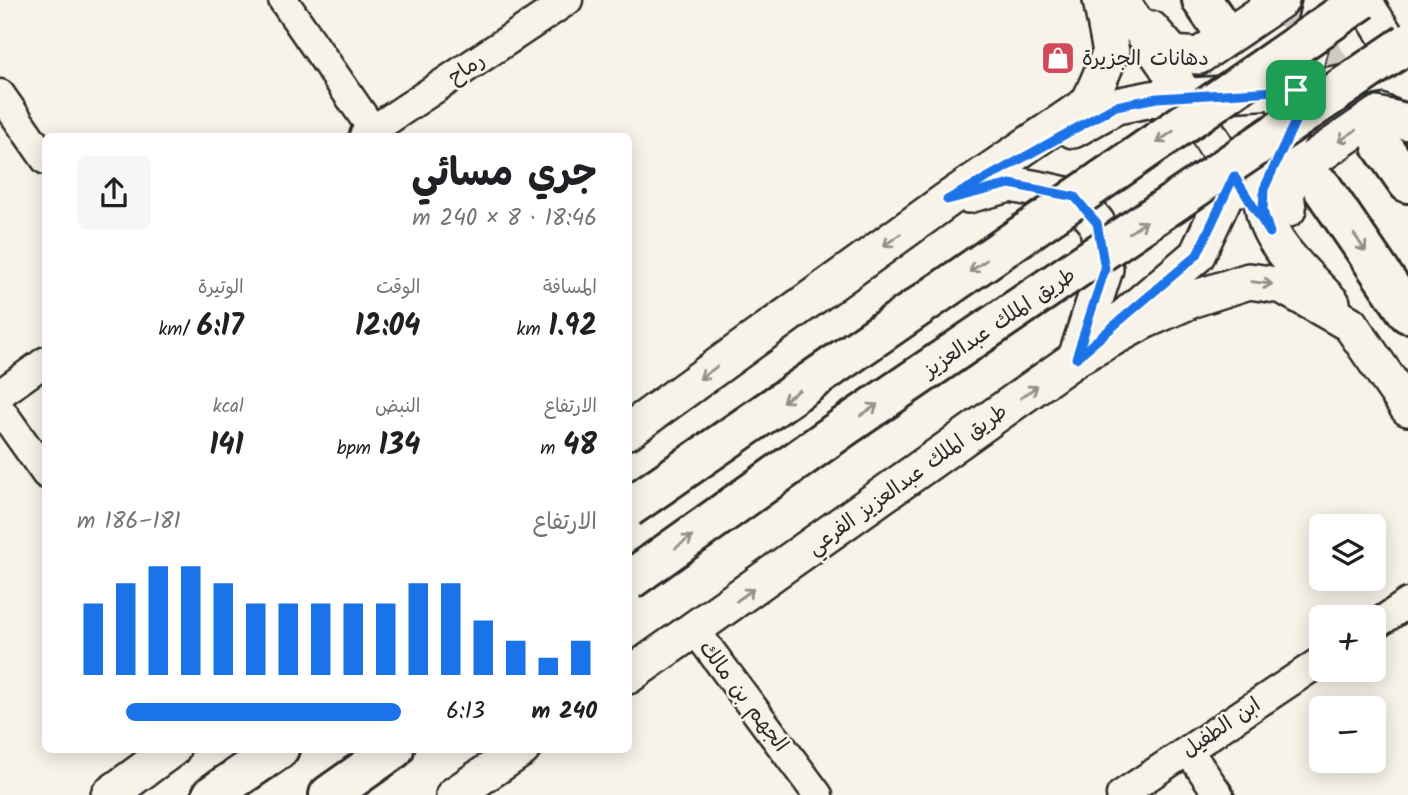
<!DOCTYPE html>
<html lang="ar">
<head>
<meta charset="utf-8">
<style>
	:root { --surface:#fff; --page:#f6f6f6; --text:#202124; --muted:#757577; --accent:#1a73e8 }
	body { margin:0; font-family:Kalam,"Playpen Sans Arabic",sans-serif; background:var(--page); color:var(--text); direction:rtl; height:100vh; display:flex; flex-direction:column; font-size:26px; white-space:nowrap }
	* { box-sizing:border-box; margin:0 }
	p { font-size:23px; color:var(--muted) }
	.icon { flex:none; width:38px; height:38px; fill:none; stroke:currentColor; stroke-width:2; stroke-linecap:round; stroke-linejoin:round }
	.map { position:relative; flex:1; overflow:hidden; direction:ltr }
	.details { position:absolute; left:42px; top:133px; width:590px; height:620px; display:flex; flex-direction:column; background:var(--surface); border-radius:10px; box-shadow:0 4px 18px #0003; direction:rtl }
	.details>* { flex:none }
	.controls { position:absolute; left:1309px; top:514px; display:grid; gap:14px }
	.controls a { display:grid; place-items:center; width:77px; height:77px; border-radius:10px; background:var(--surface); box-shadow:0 4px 18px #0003; font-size:35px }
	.pin { position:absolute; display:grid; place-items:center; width:60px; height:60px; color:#fff; margin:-30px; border-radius:14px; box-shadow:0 4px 10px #0006 }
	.round { display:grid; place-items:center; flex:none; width:74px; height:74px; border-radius:10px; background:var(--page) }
	.overview { display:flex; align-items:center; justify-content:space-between; height:119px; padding:0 35px }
	h1 { font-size:38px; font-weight:700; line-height:52px }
	.figures { display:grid; grid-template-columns:repeat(3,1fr); gap:10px; height:119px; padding:7px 35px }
	.figures div { display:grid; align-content:center }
	.figures b { font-size:30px; font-weight:700 }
	.figures small { font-size:19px; font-weight:400 }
	.figures p { font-size:19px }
	.chart { height:196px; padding:14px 35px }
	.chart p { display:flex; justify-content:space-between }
	.chart svg { width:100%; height:126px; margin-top:7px; stroke:var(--accent); stroke-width:6 }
	ul { padding:0 35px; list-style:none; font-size:23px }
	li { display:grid; grid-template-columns:112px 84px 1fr; align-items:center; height:52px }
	li i { height:18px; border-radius:9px; background:var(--accent) }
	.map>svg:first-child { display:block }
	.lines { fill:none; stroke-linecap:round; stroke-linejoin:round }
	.primary-tunnel { stroke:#cecbc2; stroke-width:38; stroke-dasharray:38 19; stroke-linecap:butt }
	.minor-casing { stroke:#2b2b2b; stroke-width:33 }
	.tertiary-casing { stroke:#2b2b2b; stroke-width:40 }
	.primary-casing { stroke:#2b2b2b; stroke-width:44 }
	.minor { stroke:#f7f3e8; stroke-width:28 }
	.tertiary { stroke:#f7f3e8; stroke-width:35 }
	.primary { stroke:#f7f3e8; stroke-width:38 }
	.primary-bridge-casing { stroke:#2b2b2b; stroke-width:44; stroke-linecap:butt }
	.primary-bridge { stroke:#f7f3e8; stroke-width:38 }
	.oneway { stroke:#918f8a }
	.route-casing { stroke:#fff; stroke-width:14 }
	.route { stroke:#1a73e8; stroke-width:9 }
	.labels { text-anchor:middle; stroke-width:5; stroke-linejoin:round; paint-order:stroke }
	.poi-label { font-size:21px; fill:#2b2b2b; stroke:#f7f3e8; text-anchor:start }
	.street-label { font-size:21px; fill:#2b2b2b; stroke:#f7f3e8 }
</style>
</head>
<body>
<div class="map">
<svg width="1408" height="795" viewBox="0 0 1408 795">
	<rect width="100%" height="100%" fill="#f7f3e8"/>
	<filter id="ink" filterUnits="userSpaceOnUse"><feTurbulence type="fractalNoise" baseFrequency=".0143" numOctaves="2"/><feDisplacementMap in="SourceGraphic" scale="14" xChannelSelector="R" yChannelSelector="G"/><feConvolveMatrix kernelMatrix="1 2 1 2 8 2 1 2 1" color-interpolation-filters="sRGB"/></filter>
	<g filter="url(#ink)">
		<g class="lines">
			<path class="primary-tunnel" d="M1287 0 1382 146
				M1217 22 1270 106"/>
			<g class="minor-casing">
				<path id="minor" d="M283 0 377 136
					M0 94 46 160
					M364 136 568 0
					M0 394 46 361
					M0 409 46 474
					M1374 626 1408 603
					M695 630 818 795
					M1188 750 1219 795
					M1121 795 1321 661"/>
			</g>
			<g class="tertiary-casing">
				<path id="tertiary" d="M1120 0 1165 64 1242 188
					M1363 0 1408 71
					M1151 29 1173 54 1199 56 1281 0
					M1285 106 1303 75 1321 0
					M1300 112C1290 133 1266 169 1263 191 1257 237 1304 272 1332 303
					M1073 130 1116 106 1157 98 1310 89 1386 74 1408 83
					M968 195 1010 184 1048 191 1075 197 1097 223 1105 269 1076 358
					M1288 209 1286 194 1291 174 1377 115 1408 122
					M1121 320 1197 255 1234 176 1254 149
					M628 431 947 200 1089 103 1111 52 1101 0
					M628 676 1076 358 1144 321 1196 298 1249 281 1283 286 1350 324 1408 408
					M109 795 172 749
					M454 795 522 749"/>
			</g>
			<g class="primary-casing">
				<path id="primary" d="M1202 0 1217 22
					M1382 146 1408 183
					M1322 187 1408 313
					M212 795 279 749
					M329 795 394 749"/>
			</g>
			<use href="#minor" class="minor"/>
			<use href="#tertiary" class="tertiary"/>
			<use href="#primary" class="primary"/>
			<g class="primary-bridge-casing">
				<path id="primary-bridge" d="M628 508 1362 0
					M628 581 844 427 1408 43"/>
			</g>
			<use href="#primary-bridge" class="primary-bridge"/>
		</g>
		<defs><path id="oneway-shaft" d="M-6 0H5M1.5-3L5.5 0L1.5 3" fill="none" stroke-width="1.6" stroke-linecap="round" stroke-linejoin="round" transform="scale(1.75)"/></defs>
		<g class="oneway">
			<use href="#oneway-shaft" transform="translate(1347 136) rotate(146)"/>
			<use href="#oneway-shaft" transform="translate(1165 137) rotate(145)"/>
			<use href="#oneway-shaft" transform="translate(1138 227) rotate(-34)"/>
			<use href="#oneway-shaft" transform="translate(892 240) rotate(144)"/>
			<use href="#oneway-shaft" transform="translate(1360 243) rotate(56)"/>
			<use href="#oneway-shaft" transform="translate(978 266) rotate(145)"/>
			<use href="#oneway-shaft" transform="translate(1262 283) rotate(8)"/>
			<use href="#oneway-shaft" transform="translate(708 373) rotate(144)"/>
			<use href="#oneway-shaft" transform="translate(1029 392) rotate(-36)"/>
			<use href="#oneway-shaft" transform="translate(791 396) rotate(145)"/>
			<use href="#oneway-shaft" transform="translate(869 410) rotate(-34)"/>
			<use href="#oneway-shaft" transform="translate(684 542) rotate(-36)"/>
			<use href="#oneway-shaft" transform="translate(745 595) rotate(-36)"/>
		</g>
	</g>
	<g class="lines" filter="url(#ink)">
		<g class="route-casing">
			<path id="route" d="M1310 89 1264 189 1263 211 1270 233 1234 176 1197 255 1076 358 1105 269 1097 223 1089 214 1075 197 1010 184 947 200 1116 106 1157 98Z"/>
		</g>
		<use href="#route" class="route"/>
	</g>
	<defs>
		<g id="shop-square" transform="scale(1.75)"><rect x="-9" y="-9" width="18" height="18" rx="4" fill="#d1495b" stroke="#f7f3e8"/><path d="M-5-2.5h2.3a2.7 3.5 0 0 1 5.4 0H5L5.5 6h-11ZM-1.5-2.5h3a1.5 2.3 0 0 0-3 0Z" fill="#fff"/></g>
	</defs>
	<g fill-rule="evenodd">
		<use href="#shop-square" x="1058" y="58"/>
	</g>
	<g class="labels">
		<g class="poi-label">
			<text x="1082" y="65">دهانات الجزيرة</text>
		</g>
		<g class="street-label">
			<text transform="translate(466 68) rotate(-34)" y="7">رماح</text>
			<text transform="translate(999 322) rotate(-34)" y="7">طريق الملك عبدالعزيز</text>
			<text transform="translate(907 479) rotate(-36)" y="7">طريق الملك عبدالعزيز الفرعي</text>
			<text transform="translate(744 696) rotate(53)" y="7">الجهم بن مالك</text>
			<text transform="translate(1221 727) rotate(-34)" y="7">ابن الطفيل</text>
		</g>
	</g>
</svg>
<div class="controls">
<a><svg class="icon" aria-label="layers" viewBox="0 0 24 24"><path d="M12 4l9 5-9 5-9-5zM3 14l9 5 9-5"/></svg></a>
<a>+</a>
<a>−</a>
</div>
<div class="pin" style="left:1296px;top:90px;background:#1e9e55"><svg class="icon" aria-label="arrive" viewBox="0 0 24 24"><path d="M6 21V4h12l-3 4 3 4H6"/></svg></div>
<section class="details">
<div class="overview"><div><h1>جري مسائي</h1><p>18:46 · 8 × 240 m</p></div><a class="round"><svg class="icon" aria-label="share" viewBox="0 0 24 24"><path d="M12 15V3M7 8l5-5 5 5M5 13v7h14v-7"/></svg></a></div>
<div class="figures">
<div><p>المسافة</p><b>1.92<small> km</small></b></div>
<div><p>الوقت</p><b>12:04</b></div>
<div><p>الوتيرة</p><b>6:17<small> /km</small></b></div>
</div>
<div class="figures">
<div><p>الارتفاع</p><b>48<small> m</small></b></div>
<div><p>النبض</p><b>134<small> bpm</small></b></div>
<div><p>kcal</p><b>141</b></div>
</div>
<div class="chart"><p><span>الارتفاع</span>181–186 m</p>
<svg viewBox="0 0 160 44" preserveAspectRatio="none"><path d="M5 44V19M15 44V12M25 44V6M35 44V6M45 44V12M55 44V19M65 44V19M75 44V19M85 44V19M95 44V19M105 44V12M115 44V12M125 44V25M135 44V32M145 44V38M155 44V32"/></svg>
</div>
<ul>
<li><b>240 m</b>6:13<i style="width:85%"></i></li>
</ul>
</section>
</div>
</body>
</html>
